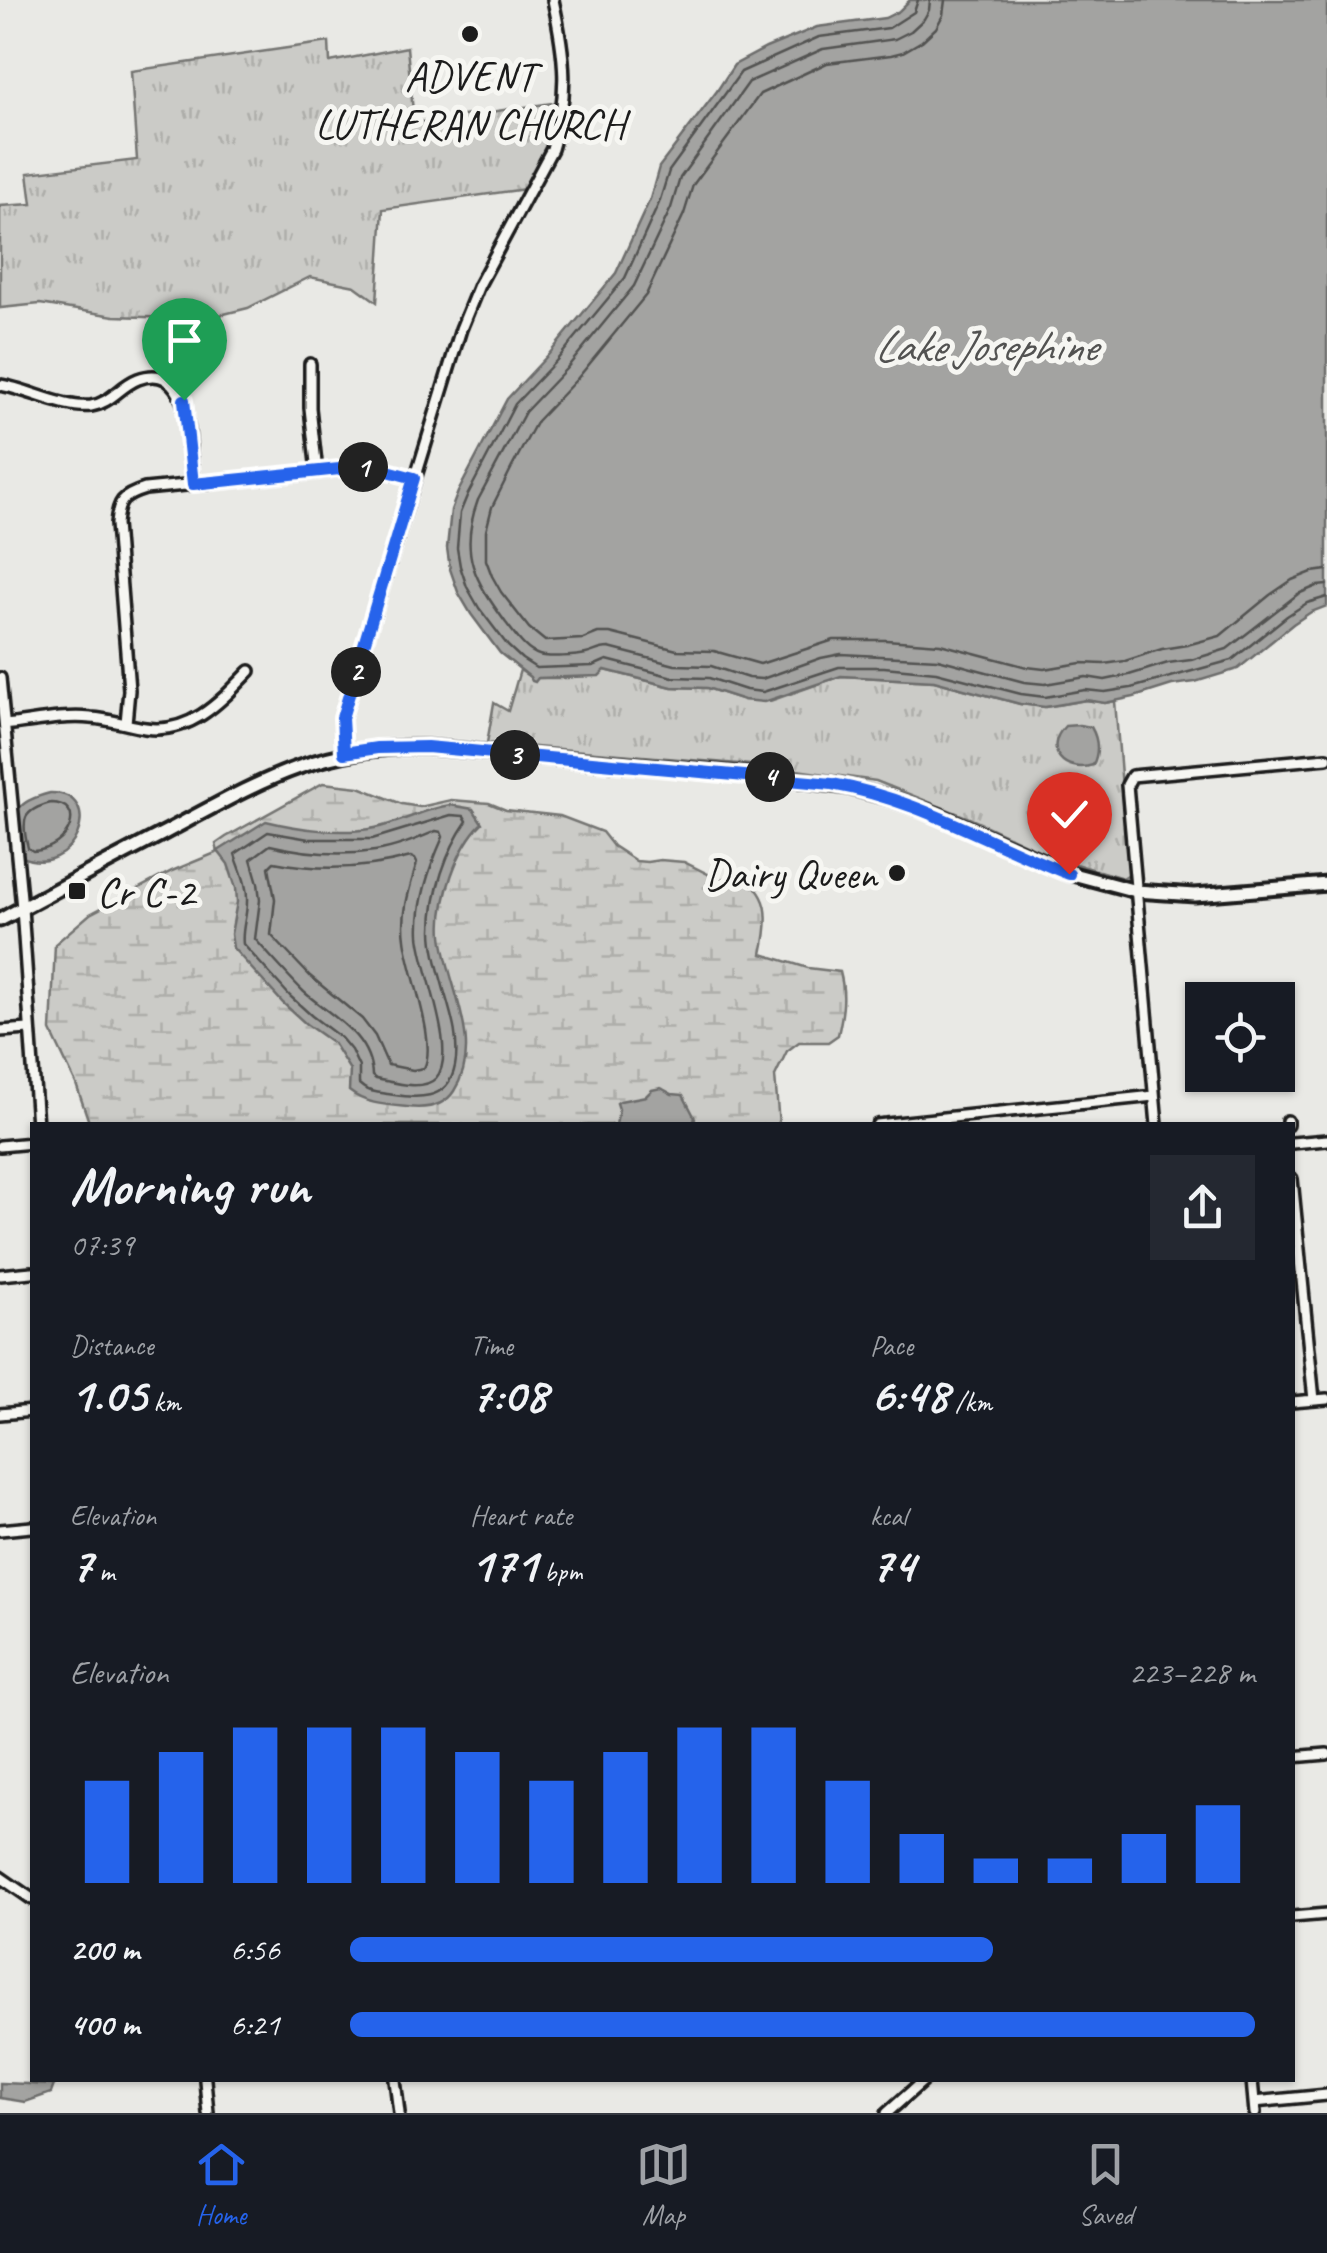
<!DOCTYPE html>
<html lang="en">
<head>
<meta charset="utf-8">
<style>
	:root { --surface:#171b24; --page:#242831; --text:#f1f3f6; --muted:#9ea1a6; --line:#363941; --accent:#2563eb }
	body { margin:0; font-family:Caveat,sans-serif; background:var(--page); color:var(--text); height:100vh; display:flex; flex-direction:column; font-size:38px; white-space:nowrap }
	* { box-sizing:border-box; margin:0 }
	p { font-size:32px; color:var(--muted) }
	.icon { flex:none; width:55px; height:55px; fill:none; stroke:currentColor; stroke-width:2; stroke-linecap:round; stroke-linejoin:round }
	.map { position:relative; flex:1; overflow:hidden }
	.panel { position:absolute; left:30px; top:1122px; width:1265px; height:960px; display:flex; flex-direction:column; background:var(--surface); border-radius:0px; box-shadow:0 2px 8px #0004 }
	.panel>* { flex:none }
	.buttons { position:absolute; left:1185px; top:982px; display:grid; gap:20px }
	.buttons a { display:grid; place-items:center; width:110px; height:110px; border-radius:0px; background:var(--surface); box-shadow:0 2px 8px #0004; font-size:50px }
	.pin { position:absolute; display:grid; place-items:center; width:85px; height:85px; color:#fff; margin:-102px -42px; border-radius:50% 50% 50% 0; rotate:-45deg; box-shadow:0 0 10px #0007 }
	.pin .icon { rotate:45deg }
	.km { position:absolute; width:50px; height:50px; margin:-25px; border-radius:50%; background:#222; color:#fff; font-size:28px; line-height:50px; text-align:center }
	.round { display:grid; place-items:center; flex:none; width:105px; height:105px; border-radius:0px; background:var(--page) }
	.head { display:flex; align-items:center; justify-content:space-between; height:170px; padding:0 40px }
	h1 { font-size:55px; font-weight:700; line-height:75px }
	.metrics { display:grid; grid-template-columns:repeat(3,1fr); gap:15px; height:170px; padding:10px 40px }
	.metrics div { display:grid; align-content:center }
	.metrics b { font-size:50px; font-weight:700 }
	.metrics small { font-size:28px; font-weight:400 }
	.metrics p { font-size:28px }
	.chart { height:280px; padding:20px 40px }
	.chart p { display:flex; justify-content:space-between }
	.chart svg { width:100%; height:180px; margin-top:10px; stroke:var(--accent); stroke-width:6 }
	ul { padding:0 40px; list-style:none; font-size:32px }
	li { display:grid; grid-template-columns:160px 120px 1fr; align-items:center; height:75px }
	li i { height:25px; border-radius:12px; background:var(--accent) }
	.dock { display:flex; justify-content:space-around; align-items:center; height:140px; border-top:2px solid var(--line); background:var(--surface); font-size:28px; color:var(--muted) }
	.dock a { display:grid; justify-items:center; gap:5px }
	.dock .active { color:var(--accent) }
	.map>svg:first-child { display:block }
	.grass { fill:url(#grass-tufts); stroke:#747472; stroke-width:2.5 }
	.wetland { fill:url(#wetland-marsh); stroke:#747472; stroke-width:2.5 }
	.water { fill:#a3a3a1; stroke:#6d6d6c; stroke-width:2.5 }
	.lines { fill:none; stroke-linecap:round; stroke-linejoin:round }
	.shore { stroke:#525251; stroke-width:2.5 }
	.minor-casing { stroke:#1c1c1c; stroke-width:16 }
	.major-casing { stroke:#1c1c1c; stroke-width:19 }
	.minor { stroke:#f6f6f2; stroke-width:9 }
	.major { stroke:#f6f6f2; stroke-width:11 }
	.route-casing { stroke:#fff; stroke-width:20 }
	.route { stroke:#2563eb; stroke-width:12 }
	.poi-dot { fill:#1c1c1c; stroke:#f6f6f2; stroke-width:4 }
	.labels { text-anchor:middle; stroke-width:10; stroke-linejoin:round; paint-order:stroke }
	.poi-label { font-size:42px; fill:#1c1c1c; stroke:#f6f6f2 }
	.water-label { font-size:45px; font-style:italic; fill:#525251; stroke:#f6f6f2 }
</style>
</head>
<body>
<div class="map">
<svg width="1327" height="2113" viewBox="0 0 1327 2113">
	<defs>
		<pattern id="grass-tufts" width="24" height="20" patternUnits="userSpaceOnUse" patternTransform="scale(2.5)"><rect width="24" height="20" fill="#cbcbc7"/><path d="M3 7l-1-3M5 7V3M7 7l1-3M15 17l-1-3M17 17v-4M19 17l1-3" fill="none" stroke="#aeaeaa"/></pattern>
		<pattern id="wetland-marsh" width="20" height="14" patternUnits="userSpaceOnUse" patternTransform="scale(2.5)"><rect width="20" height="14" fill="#cbcbc7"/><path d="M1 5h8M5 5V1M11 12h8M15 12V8" fill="none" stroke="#aeaeaa"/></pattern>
	</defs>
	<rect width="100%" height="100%" fill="#e9e9e5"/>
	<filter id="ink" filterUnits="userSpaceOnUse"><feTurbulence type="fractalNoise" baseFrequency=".01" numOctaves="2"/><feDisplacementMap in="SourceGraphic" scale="20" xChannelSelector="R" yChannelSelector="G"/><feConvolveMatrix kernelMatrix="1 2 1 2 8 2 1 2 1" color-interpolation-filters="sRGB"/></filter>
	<g filter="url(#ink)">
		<path class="grass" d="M329 42 330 62 407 47 414 123 559 102 556 124 525 189 383 209 377 302 355 286 310 277 248 308 204 319 114 316 40 304 0 308V206L32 204 28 173 137 160 131 71Z
			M520 670 530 677 537 678H568L605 670 672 687 707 688 744 700 770 701 841 676 934 681 1020 704 1045 707 1086 700 1105 703 1115 701 1129 874 1123 878 1058 859 969 818 876 781 775 767 487 743 494 703 508 711Z"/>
		<path class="wetland" d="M323 783 359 787 402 804 420 807 451 800 489 803 506 810 560 816 602 832 613 846 636 861 647 862 660 860 684 862 720 880 736 873C772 892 770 917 762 954L808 968 840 972C846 994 843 1013 838 1035L828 1042H799L787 1051 775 1076 779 1125H90L76 1084 51 1031 55 944 90 914 172 871 218 852 216 844 226 837Z"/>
		<path class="water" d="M910 0H1327V606L1311 612 1293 624 1238 669 1195 682 1172 685 1134 697 1105 703 1086 700 1045 707 1020 704 934 681 841 676 764 702 744 700 707 688 672 687 605 670 599 676 538 678 535 682 532 681 530 677 500 653 471 614 458 592 450 569 447 548 451 510 458 492 507 399 549 354 616 273 650 199 659 167 717 91 734 65 766 48 817 27 885 18 899 11Z
			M1079 725 1091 727C1098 739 1099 752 1093 765 1065 774 1042 750 1065 726Z
			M50 793C108 792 75 882 20 856 15 817 6 804 50 793Z
			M450 805 473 809 482 823C457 847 439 901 442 935 447 986 485 1043 454 1091 444 1107 424 1109 407 1107 386 1105 365 1104 349 1091L350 1070 333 1043 306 1024 283 1003 233 948 231 934 237 902 236 888 228 864 218 851 266 821C298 829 342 835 375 828 401 823 424 809 450 805Z
			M661 1088 672 1094 683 1095 695 1118 692 1125H616L619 1109 617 1103 620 1101 646 1096 652 1090Z
			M0 2083 54 2085 51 2093 25 2102 0 2098Z"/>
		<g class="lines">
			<path class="shore" d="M918 0 914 12 889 28 819 37 741 72 669 171 659 203 625 278 556 361 515 404 467 496 460 513 457 548 460 566 467 587 479 608 508 646 522 659 536 668 593 666 607 660 673 677 709 678 746 690 763 692 839 667H884L936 672 1021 694 1045 697 1085 690 1105 692 1131 688 1232 660 1287 616 1307 603 1327 597
				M930 0 929 10 924 19 911 31 895 39 823 49 749 82 680 178 671 208 634 286 566 369 525 412 478 500C458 554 475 580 506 623 515 634 525 651 539 655 548 658 578 656 586 654 595 652 599 648 609 648L675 665 711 666 748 678 762 679 821 658 841 654 938 659 1024 682 1045 684 1086 677 1105 680 1129 675 1168 663 1191 660 1227 649 1298 594 1317 586 1327 585
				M945 0 943 15 936 28 922 41 903 52 891 55 827 63 760 94 693 185 684 214 646 295 577 379 537 421 512 467 492 507 486 531V560L492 576 501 592 529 628 545 641 583 639 598 633H610L677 650 714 651 760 664 834 640H886L940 644 1027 667 1044 669 1081 663 1104 664 1125 661 1162 649 1187 645 1220 636 1270 595 1292 580 1312 572 1327 570
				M51 803C87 803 71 849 33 851L28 848C21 820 22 810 51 803Z
				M451 815 464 816 467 821C446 851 432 893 432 930 432 950 439 971 444 990 451 1014 460 1041 455 1066 448 1103 415 1098 387 1094 376 1092 367 1092 359 1084V1067L351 1050 341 1038 312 1016 290 996 243 944C241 930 247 917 247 902 248 885 240 870 235 854L268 832 309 839H372Z
				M436 831 441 832 443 837C430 866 417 902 419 935 421 968 459 1053 436 1078 423 1092 392 1082 376 1079L372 1076C371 1035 331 1016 304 992 287 975 271 957 255 939L260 900 258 883 251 859 270 845C303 853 341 856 375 851 396 848 417 839 436 831Z
				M411 857 415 859 417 863C410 887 401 913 405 939 408 970 438 1042 424 1068L413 1070 388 1065 375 1036 362 1019 310 976 271 935 275 899 269 867 274 862C319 871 367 869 411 857Z"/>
			<g class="minor-casing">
				<path id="minor" d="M310 364V408L317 472
					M0 385C28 389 64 409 91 406 111 403 120 386 138 379 194 358 190 453 193 484
					M0 678 22 908 37 1125
					M126 723 129 690 116 524C118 501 122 496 145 489L369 467 415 478
					M5 725C33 722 63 715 91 718 109 719 127 725 145 728 191 735 221 701 250 671
					M344 753 342 718 461 329 479 285 552 149C570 94 565 55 553 0
					M0 1031 29 1029
					M1287 1121V1125
					M877 1125 1154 1096
					M1157 1125 1127 785 1132 776 1327 758
					M1292 1143 1327 1140
					M0 1146 32 1143
					M1292 1179 1314 1400
					M0 1275 32 1272
					M1292 1402 1327 1399
					M0 1414 32 1411
					M0 1530 32 1527
					M1292 1757 1327 1754
					M0 1877 32 1899
					M1292 1917 1327 1914
					M205 2080 208 2113
					M395 2080 399 2113
					M1252 2080 1255 2113
					M1254 2102 1327 2095
					M887 2113 924 2080"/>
			</g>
			<g class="major-casing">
				<path id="major" d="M0 920C54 891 108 862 162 834 256 784 317 745 427 747L774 777 848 787 890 798 938 815 1069 873 1136 891 1195 895 1327 884"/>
			</g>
			<use href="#minor" class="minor"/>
			<use href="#major" class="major"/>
		</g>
	</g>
	<g class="lines" filter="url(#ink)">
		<g class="route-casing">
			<path id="route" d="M184 400 193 484 369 466 414 478 342 718 344 753 377 748 427 747 832 784C918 799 988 843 1069 874"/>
		</g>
		<use href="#route" class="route"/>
	</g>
	<g class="poi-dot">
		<circle cx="470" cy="34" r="10"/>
		<circle cx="897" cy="873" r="10"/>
		<rect x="67" y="881" width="20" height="20" rx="5"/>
	</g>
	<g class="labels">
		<g class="poi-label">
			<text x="470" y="90">ADVENT<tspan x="470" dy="48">LUTHERAN CHURCH</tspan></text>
			<text x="877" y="888" text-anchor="end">Dairy Queen</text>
			<text x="97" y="906" text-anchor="start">Cr C-2</text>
		</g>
		<g class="water-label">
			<text x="985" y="361">Lake Josephine</text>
		</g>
	</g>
</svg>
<div class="buttons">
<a><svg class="icon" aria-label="locate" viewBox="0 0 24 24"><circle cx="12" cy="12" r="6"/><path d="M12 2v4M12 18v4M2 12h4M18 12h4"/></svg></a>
</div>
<div class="pin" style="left:184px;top:400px;background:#1e9e55"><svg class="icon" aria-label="arrive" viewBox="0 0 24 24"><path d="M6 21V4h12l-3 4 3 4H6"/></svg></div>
<div class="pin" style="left:1069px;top:874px;background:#d93025"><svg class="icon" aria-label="check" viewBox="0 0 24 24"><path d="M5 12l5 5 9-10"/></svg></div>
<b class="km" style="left:363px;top:467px">1</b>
<b class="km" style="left:356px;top:672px">2</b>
<b class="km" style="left:515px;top:755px">3</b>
<b class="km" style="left:770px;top:777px">4</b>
<section class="panel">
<div class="head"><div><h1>Morning run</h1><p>07:39</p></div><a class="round"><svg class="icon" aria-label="share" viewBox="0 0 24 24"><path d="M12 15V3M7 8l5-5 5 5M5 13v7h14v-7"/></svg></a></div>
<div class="metrics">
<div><p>Distance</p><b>1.05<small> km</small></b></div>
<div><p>Time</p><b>7:08</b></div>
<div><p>Pace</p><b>6:48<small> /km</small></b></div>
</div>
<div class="metrics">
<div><p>Elevation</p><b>7<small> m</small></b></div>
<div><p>Heart rate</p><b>171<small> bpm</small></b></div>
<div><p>kcal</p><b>74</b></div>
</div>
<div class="chart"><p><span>Elevation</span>223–228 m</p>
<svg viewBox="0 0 160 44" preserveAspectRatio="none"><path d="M5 44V19M15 44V12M25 44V6M35 44V6M45 44V6M55 44V12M65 44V19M75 44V12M85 44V6M95 44V6M105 44V19M115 44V32M125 44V38M135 44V38M145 44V32M155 44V25"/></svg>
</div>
<ul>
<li><b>200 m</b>6:56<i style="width:71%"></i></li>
<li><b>400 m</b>6:21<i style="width:100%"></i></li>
</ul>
</section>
</div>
<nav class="dock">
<a class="active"><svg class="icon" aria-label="home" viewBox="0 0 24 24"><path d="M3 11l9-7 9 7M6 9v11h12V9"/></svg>Home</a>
<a><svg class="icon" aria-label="map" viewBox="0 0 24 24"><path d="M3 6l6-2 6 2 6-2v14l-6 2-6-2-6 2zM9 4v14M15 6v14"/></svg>Map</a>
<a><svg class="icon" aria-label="saved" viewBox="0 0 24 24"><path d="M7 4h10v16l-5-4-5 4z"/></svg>Saved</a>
</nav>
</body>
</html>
